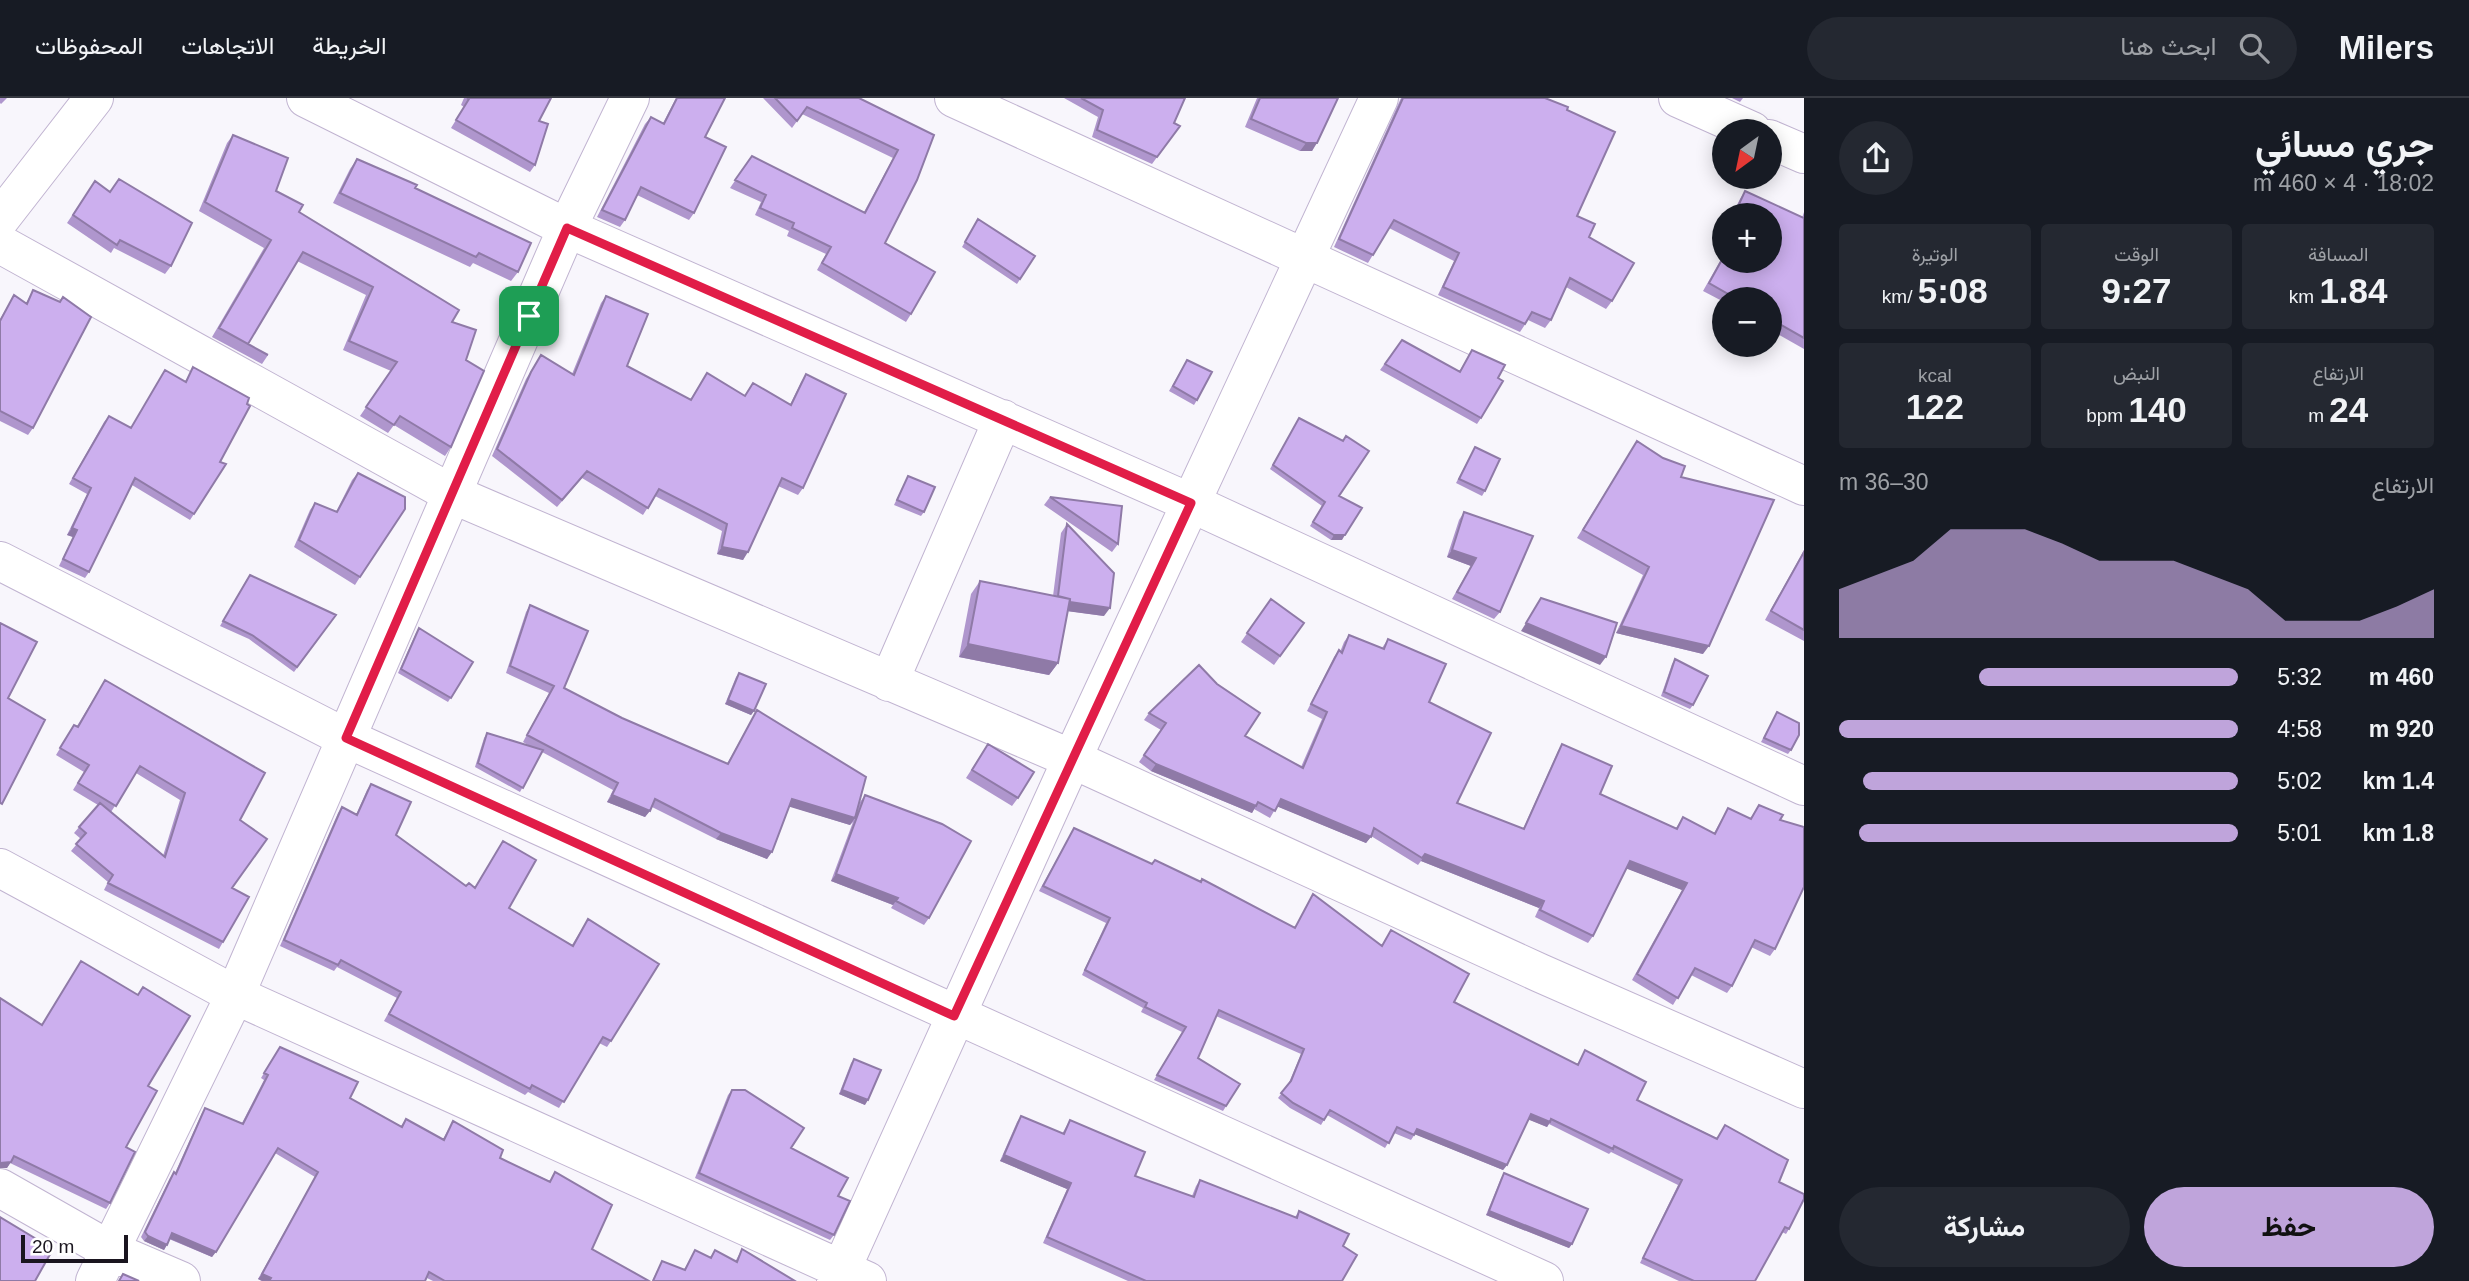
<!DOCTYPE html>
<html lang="ar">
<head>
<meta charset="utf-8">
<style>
	:root { --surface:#171b24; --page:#242831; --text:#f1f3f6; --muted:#9ea1a6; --line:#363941; --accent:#bfa4db }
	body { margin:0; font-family:Helvetica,Vazirmatn,sans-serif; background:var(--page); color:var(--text); direction:rtl; height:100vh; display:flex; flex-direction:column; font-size:26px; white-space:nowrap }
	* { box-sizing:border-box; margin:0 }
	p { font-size:23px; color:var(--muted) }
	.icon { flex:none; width:38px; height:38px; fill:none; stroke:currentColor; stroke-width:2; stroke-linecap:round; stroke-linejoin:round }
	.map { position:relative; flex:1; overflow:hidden; direction:ltr }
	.panel { display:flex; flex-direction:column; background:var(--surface); width:665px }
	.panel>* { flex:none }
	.needle { width:46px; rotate:213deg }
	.fabs { position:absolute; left:1712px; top:21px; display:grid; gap:14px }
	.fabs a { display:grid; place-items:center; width:70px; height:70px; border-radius:50%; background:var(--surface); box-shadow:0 4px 18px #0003; font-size:35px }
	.scale { position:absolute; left:21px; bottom:18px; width:107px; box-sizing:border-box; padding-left:7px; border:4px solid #1a151f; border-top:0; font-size:19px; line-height:24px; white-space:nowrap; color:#1a151f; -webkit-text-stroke:5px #fff; paint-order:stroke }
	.pin { position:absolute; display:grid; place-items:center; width:60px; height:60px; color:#fff; margin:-30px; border-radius:14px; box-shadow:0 4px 10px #0006 }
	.round { display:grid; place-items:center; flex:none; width:74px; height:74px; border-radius:37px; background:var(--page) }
	.head { display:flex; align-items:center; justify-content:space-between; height:119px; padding:0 35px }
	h1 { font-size:38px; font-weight:700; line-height:52px }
	.metrics { display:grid; grid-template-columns:repeat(3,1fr); gap:10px; height:119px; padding:7px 35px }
	.metrics div { display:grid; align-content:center; border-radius:7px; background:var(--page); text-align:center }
	.metrics b { font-size:35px; font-weight:700 }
	.metrics small { font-size:19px; font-weight:400 }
	.metrics p { font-size:19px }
	.chart { height:196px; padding:14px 35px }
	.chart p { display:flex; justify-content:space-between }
	.chart svg { width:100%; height:126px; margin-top:7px; fill:var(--accent); opacity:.7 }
	.action { display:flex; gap:14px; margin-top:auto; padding:14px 35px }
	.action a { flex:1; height:80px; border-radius:42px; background:var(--accent); color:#111; font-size:28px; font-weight:700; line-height:80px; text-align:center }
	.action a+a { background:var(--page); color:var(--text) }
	ul { padding:0 35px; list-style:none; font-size:23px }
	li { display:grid; grid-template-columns:112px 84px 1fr; align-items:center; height:52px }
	li i { height:18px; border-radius:9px; background:var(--accent) }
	header { display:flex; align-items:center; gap:42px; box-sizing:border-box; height:98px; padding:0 35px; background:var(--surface); border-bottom:2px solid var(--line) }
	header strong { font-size:33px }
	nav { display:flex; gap:38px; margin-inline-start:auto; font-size:24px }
	.search { width:490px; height:63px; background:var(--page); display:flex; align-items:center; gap:18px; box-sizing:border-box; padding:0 24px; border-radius:38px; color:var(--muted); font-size:26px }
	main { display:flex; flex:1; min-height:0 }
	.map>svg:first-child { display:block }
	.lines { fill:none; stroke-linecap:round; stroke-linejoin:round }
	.minor-casing { stroke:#c1b4d1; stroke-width:40 }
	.minor { stroke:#fff; stroke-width:38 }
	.wall { fill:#af96cd; fill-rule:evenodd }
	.shaded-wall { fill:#8f7aa7 }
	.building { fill:#ccafee; stroke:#8f7aa7; stroke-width:2 }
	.route-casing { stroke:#fff; stroke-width:14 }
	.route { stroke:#e11d48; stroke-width:9 }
</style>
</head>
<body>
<header>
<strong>Milers</strong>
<div class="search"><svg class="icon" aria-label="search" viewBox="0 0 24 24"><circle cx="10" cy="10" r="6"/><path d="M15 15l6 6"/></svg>ابحث هنا</div>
<nav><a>الخريطة</a><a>الاتجاهات</a><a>المحفوظات</a></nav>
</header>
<main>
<section class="panel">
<div class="head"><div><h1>جري مسائي</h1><p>18:02 · 4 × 460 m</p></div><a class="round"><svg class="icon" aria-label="share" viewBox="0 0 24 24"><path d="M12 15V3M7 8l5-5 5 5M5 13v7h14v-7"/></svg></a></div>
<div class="metrics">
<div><p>المسافة</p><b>1.84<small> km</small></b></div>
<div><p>الوقت</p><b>9:27</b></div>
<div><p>الوتيرة</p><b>5:08<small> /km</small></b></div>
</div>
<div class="metrics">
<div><p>الارتفاع</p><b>24<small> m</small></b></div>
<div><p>النبض</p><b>140<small> bpm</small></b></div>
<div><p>kcal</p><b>122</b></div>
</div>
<div class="chart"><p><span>الارتفاع</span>30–36 m</p>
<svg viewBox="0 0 160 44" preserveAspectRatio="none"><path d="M0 44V27L10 22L20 17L30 6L40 6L50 6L60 11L70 17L80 17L90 17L100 22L110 27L120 38L130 38L140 38L150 33L160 27V44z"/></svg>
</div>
<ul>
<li><b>460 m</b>5:32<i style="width:65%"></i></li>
<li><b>920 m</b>4:58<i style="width:100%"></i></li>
<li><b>1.4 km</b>5:02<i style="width:94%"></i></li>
<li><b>1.8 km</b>5:01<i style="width:95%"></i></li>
</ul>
<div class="action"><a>حفظ</a><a>مشاركة</a></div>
</section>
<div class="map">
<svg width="1804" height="1183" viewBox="0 0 1804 1183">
	<rect width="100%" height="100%" fill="#f8f6fc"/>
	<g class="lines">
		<g class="minor-casing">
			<path id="minor" d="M306 0 567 130 1191 405 1804 688
				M954 0 1804 388
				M1678 0 1752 33
				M1769 41 1804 56
				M0 121 94 0
				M0 146 452 396 1072 661 1540 875 1804 991
				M0 463 346 640 1544 1183
				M889 584 1003 321
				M0 770 235 897 867 1183
				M0 1090 111 1153 181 1183
				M95 1183 235 897 567 130 630 0
				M836 1183 1072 661 1379 0"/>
		</g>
		<use href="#minor" class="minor"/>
	</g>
	<path class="wall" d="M0 0H7L1 6 0 5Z
		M464 0H551L539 23 535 67 530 74 451 30 464 9 461 7Z
		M676 0H725L705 39 694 115 689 122 637 97 625 122 620 129 597 119 645 26 651 19 663 25Z
		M763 0H859L934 37 885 145 911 216 906 224 817 172 826 156 787 138 789 133 755 117 761 104 730 90 752 58 864 114 893 60 802 16 792 30Z
		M1064 0H1185L1174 25 1180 28 1152 66 1092 39 1098 19Z
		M1257 0H1338L1312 53H1300L1245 29Z
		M1401 0H1545L1567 12 1577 118 1589 139 1612 203 1606 211 1566 189 1551 222 1545 230 1528 222 1520 234 1438 197 1454 163 1389 130 1368 165 1334 149Z
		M1732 0H1743L1740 4Z
		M233 37 276 93 299 114 452 224 466 262 451 349 445 358 394 327 388 335 360 318 391 273 343 252 366 197 297 163 248 246 268 257 262 266 212 239 264 150 199 113 227 45Z
		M357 61 415 90 518 174 511 183 473 165 470 169 333 105 350 71Z
		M95 83 171 168 165 176 114 150 111 155 67 125Z
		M1745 93 1802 120 1804 114V251L1769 231V201H1724V204L1703 193 1724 156V163L1769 117H1732L1740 101Z
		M975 126 1035 158 1017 186 962 149Z
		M33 192V330L28 337 0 323V221L14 197 26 205Z
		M606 198 627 268 690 302 707 275 744 298 753 285 790 307 801 284 806 276 803 390 798 397 778 388 743 462 717 456 722 433 655 398 643 417 582 380 557 409 492 358 526 281 541 257 572 276 601 205Z
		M1402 242 1459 274 1472 252 1498 280 1481 320 1477 326 1380 272Z
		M1184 267 1197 302 1194 307 1169 293Z
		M193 269 220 364 194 416 190 422 132 387 89 474 85 480 59 468 73 439 67 437 87 396 69 386 104 324 109 318 131 330 165 272 185 284Z
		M1299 320 1343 343 1339 398 1342 442H1331L1310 428 1322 408 1270 371Z
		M1637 343 1681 379 1703 556 1616 535 1643 477 1577 440Z
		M1475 349 1485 393 1482 398 1456 385Z
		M358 375 360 479 355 487 294 449 310 412 315 405 336 414 352 382Z
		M908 378 924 414 921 418 894 407Z
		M1050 399 1118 446 1112 454 1044 407Z
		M1464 414 1500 514 1494 521 1452 501 1471 468 1447 459 1459 422Z
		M1067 426 1104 518 1068 513 1058 565 1049 577 959 559 971 496 980 483 1053 498 1061 435Z
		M1804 452V543L1765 522Z
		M247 481 336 517 294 574 249 541 220 528Z
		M1271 501 1304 525 1274 567 1241 544Z
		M530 507 564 590 622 620 727 666 757 612 858 710 860 704 865 697 929 820 924 827 891 810 893 807 831 783 853 724 850 727 789 708 767 761 716 741 652 709 645 719 607 704 613 692 542 654 520 694 475 669 484 640 487 635 531 649 523 644 549 595 506 575 526 514Z
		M419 530 473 564 448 604 398 575 416 535Z
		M1349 537 1382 550 1388 541 1429 604 1457 705 1523 731 1558 653 1562 646 1600 696 1676 730 1683 719 1714 735 1728 710 1750 721 1759 707 1780 722 1775 851 1770 858 1751 849 1732 888 1727 895 1691 877 1673 907 1632 882 1682 792 1626 770 1593 838 1588 845 1535 819 1539 810 1421 763 1418 767 1371 738 1366 745 1277 708 1270 720 1254 711 1252 715 1151 673 1139 664 1161 632 1144 622 1149 615 1245 638 1301 669 1322 621 1307 613 1334 559 1339 552 1340 554 1344 544Z
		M1675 561 1693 607 1690 611 1661 598 1672 566Z
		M739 575 754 613 751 617 725 606 736 579Z
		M105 582 240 722 232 790 223 844 219 851 104 792 108 784 71 753 81 741 74 735 98 707 73 692 84 674 56 657 74 627 77 628ZM136 675 180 702 163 758 111 714Z
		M1777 614 1791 652 1788 656 1761 644Z
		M988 646 1018 700 1012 708 966 680Z
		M371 686 396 737 466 788 475 789 503 743 509 810 572 847 588 821 611 943 607 949 599 945 559 1010 528 994 525 997 384 923 397 900 337 869 334 873 280 848 338 715 342 709 356 717 367 692Z
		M1074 730 1152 766 1155 762 1200 783 1202 781 1295 830 1313 796 1382 848 1391 832 1454 904 1577 967 1585 952 1637 1002 1717 1040 1725 1027 1779 1084 1789 1131 1786 1136 1782 1134 1755 1183H1679L1640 1165 1678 1087 1611 1054 1609 1056 1549 1026 1547 1029 1528 1021 1507 1067 1503 1072 1415 1036 1411 1042 1394 1035 1385 1050 1327 1017 1321 1027 1290 1010 1278 1000 1288 987 1301 956 1216 918 1198 960 1240 986 1223 1013 1154 982 1182 934 1141 914 1143 910 1082 877 1106 825 1039 793Z
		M41 927 148 988 126 1049 110 1105 106 1111 10 1065 7 1070Z
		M280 949 350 1000 401 1028 406 1021 443 1041 453 1023 500 1060 550 1083 555 1074 592 1151 649 1183H433L427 1180 425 1183H262L258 1181 315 1079 275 1055 212 1159 169 1141 164 1152 144 1143 141 1139 170 1080 174 1074 175 1075 202 1015 205 1010 242 1025 264 982 261 980Z
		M854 961 865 1007 839 996 851 965Z
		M732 992 838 1098 834 1137 830 1142 695 1080 728 997Z
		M1021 1018 1062 1036 1070 1022 1135 1078 1192 1098 1196 1088 1200 1082 1295 1119 1299 1113 1343 1148 1342 1183H1128L1043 1145 1067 1091 1000 1063 1017 1024Z
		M1504 1075 1572 1146 1569 1150 1486 1117 1501 1080Z
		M742 1151 795 1183H652L662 1163 684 1172 695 1152 710 1160 715 1152 735 1164Z"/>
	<path class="shaded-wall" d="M1306 45H1317L1312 53H1300Z
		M72 430 77 432 73 439 67 437Z
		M1334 437H1345L1342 442H1331Z
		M722 449 748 454 743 462 717 456Z
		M1452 452 1476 460 1471 468 1447 459Z
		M1057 502 1110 510 1104 518 1051 511Z
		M1526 525 1606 559 1600 567 1521 533Z
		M1621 528 1709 548 1703 556 1616 535Z
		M968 546 1058 565 1049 577 959 559Z
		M728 602 754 613 751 617 725 606Z
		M1156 666 1256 708 1252 715 1151 673Z
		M612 697 650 713 645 719 607 704Z
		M792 701 855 720 850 727 787 708Z
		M1281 701 1371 739 1366 745 1276 708Z
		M721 735 772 754 767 761 716 741Z
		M1425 756 1544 803 1539 810 1421 763Z
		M1630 763 1687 785 1682 792 1625 770Z
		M836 776 898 800 893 807 831 783Z
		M842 992 868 1002 865 1007 839 996Z
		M1531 1016 1550 1024 1547 1029 1527 1021Z
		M1417 1031 1507 1067 1503 1072 1414 1036Z
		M1004 1057 1071 1085 1067 1091 1000 1063Z
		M11 1064 7 1070H0V1065Z
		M1489 1113 1572 1146 1569 1150 1486 1117Z
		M172 1135 216 1154 212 1159 168 1140Z
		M148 1138 167 1147 164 1152 144 1143Z
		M262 1176 271 1180 269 1183H262L258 1181Z"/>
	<path class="building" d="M467 0H551L539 23 548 26 535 67 456 22 469 1Z
		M677 0H725L705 39 726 49 694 115 641 89 625 122 602 112 651 19 664 26Z
		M775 0H859L934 37 917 82 885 145 935 174 911 216 822 165 831 149 792 130 794 125 760 110 766 97 735 82 752 58 865 115 898 52 807 9 797 23Z
		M1081 0H1185L1174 25 1180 28 1157 59 1097 32 1103 12Z
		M1260 0H1338L1317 45H1306L1251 21Z
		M1403 0H1545L1568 9 1567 12 1615 34 1577 118 1595 126 1589 139 1634 165 1612 203 1570 180 1551 222 1532 214 1525 226 1443 189 1459 155 1394 122 1373 157 1339 141Z
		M233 37 288 60 276 93 303 107 299 114 459 212 452 224 476 232 466 262 484 273 451 349 400 318 394 327 366 309 397 264 349 243 373 189 303 154 248 246 268 257 219 230 271 142 205 104Z
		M357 61 417 87 415 90 531 145 518 174 479 155 476 159 340 95Z
		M119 81 192 125 171 168 120 142 117 147 73 117 95 83 110 94Z
		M1745 93 1804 120V240L1769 220V201H1737L1709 185 1724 158V163H1769V117H1734Z
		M978 121 1035 158 1020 181 965 144Z
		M33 192 60 204 63 199 91 219 33 330 0 313V223L14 197 27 206Z
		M606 198 648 216 627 268 691 302 707 275 745 298 753 285 791 307 806 276 846 296 803 390 782 380 748 454 722 449 727 426 659 391 648 410 587 373 562 402 497 351 531 274 541 257 574 277Z
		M1402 242 1460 274 1472 252 1505 267 1498 280 1503 283 1481 320 1385 266Z
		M1187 262 1212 274 1197 302 1173 288Z
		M193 269 249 300 247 306 250 308 220 364 226 366 194 416 135 380 89 474 63 461 77 432 72 430 91 390 73 380 109 318 131 330 165 272 186 284Z
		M1299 320 1343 343 1346 338 1369 353 1339 398 1362 410 1345 437H1334L1313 424 1325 404 1273 367Z
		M1637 343 1663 360 1685 368 1681 379 1774 402 1709 548 1621 528 1649 469 1583 432Z
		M1475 349 1500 361 1485 393 1459 381Z
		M358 375 405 399V411L360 479 299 442 315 405 337 414Z
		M908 378 935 389 924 414 897 402Z
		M1050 399 1122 408 1118 446Z
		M1464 414 1533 438 1500 514 1457 494 1476 460 1452 452Z
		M1067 426 1114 475 1110 510 1070 504V501L1058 498Z
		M1804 454V532L1771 513Z
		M250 477 336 517 297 569 252 537 223 523Z
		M980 483 1070 501 1058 565 968 546Z
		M1541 500 1617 525 1606 559 1526 525Z
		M1271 501 1304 525 1280 558 1247 535Z
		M530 507 588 533 564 590 622 620 728 666 757 612 866 679 855 720 792 701 772 754 721 735 655 701 650 713 612 697 618 685 527 637 554 588 510 568Z
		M0 525 37 544 8 600 45 622 2 706 0 705Z
		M419 530 473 564 451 600 401 571Z
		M1349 537 1384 551 1388 541 1446 566 1429 604 1491 635 1457 705 1524 731 1562 646 1612 668 1600 696 1677 731 1683 719 1715 736 1728 710 1751 721 1759 707 1783 717 1780 722 1804 729V789L1775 851 1755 842 1732 888 1695 870 1678 900 1637 876 1687 785 1630 763 1593 838 1540 812 1544 803 1425 756 1422 760 1374 730 1371 739 1281 701 1275 713 1258 704 1256 708 1156 666 1144 657 1166 625 1149 615 1199 567 1217 586 1260 615 1245 638 1303 670 1327 614 1311 606 1339 552 1342 555Z
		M1675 561 1708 578 1693 607 1664 594Z
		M739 575 766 586 754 613 728 602Z
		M105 582 265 675 240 722 267 741 232 790 249 799 223 844 108 785 113 777 76 746 86 735 79 729 100 705 165 759 185 695 140 668 116 708 78 685 89 667 60 650 74 627 78 629Z
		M1777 614 1799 625V637L1791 652 1764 640Z
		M487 635 543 652 523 690 478 665Z
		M988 646 1034 674 1018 700 972 672Z
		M371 686 411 704 396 737 466 788 469 785 475 790 503 743 536 762 509 810 573 848 588 821 659 866 611 943 603 939 564 1004 532 987 530 991 389 916 401 894 341 862 338 867 284 842 342 709 357 717Z
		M865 697 942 726 971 743 929 820 896 803 898 800 836 776Z
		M1074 730 1152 766 1155 762 1201 784 1202 781 1295 830 1313 796 1382 848 1391 832 1469 876 1454 904 1578 967 1585 952 1646 984 1637 1002 1717 1041 1725 1027 1788 1062 1779 1084 1804 1096V1101L1789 1131 1785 1129 1755 1183H1694L1643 1160 1682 1082 1614 1048 1613 1051 1551 1021 1550 1024 1531 1016 1507 1067 1417 1031 1414 1037 1397 1029 1389 1045 1330 1012 1324 1022 1293 1005 1281 995 1291 983 1304 951 1219 912 1198 960 1240 986 1226 1008 1157 977 1186 929 1145 909 1147 905 1085 872 1110 820 1043 788Z
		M81 863 138 897 143 889 190 918 148 988 157 993 126 1049 135 1054 110 1105 14 1058 11 1064 0 1065V900L42 927Z
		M280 949 358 984 350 1000 402 1029 406 1021 444 1042 453 1023 503 1052 500 1060 550 1084 555 1074 612 1107 592 1151 649 1183H445L429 1174 425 1183H269L271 1180 262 1176 318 1074 278 1050 216 1154 172 1135 167 1147 148 1138 145 1134 174 1074 176 1076 205 1010 243 1026 268 977 264 975Z
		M854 961 881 972 868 1002 842 992Z
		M732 992H745L804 1030 791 1050 848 1080 838 1098 850 1103 834 1137 699 1075Z
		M1021 1018 1064 1036 1070 1022 1145 1054 1135 1078 1194 1099 1200 1082 1297 1120 1299 1113 1349 1136 1343 1148 1357 1157 1342 1183H1146L1047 1139 1071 1085 1004 1057Z
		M1504 1075 1588 1111 1572 1146 1489 1113Z
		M0 1119 53 1151 35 1183H0Z
		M742 1151 795 1183H653L662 1163 685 1172 695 1152 711 1160 715 1152 737 1164Z
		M123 1176 139 1183H119Z"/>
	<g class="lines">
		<g class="route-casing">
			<path id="route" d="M567 130 1191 405 954 918 346 640Z"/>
		</g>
		<use href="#route" class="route"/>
	</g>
</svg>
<div class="fabs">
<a><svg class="needle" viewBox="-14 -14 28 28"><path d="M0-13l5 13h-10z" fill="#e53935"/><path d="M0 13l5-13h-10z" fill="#9ea1a6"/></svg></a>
<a>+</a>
<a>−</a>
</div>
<div class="scale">20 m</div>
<div class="pin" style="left:529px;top:218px;background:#1e9e55"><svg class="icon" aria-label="arrive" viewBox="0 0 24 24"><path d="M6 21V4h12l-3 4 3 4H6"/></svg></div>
</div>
</main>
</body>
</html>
